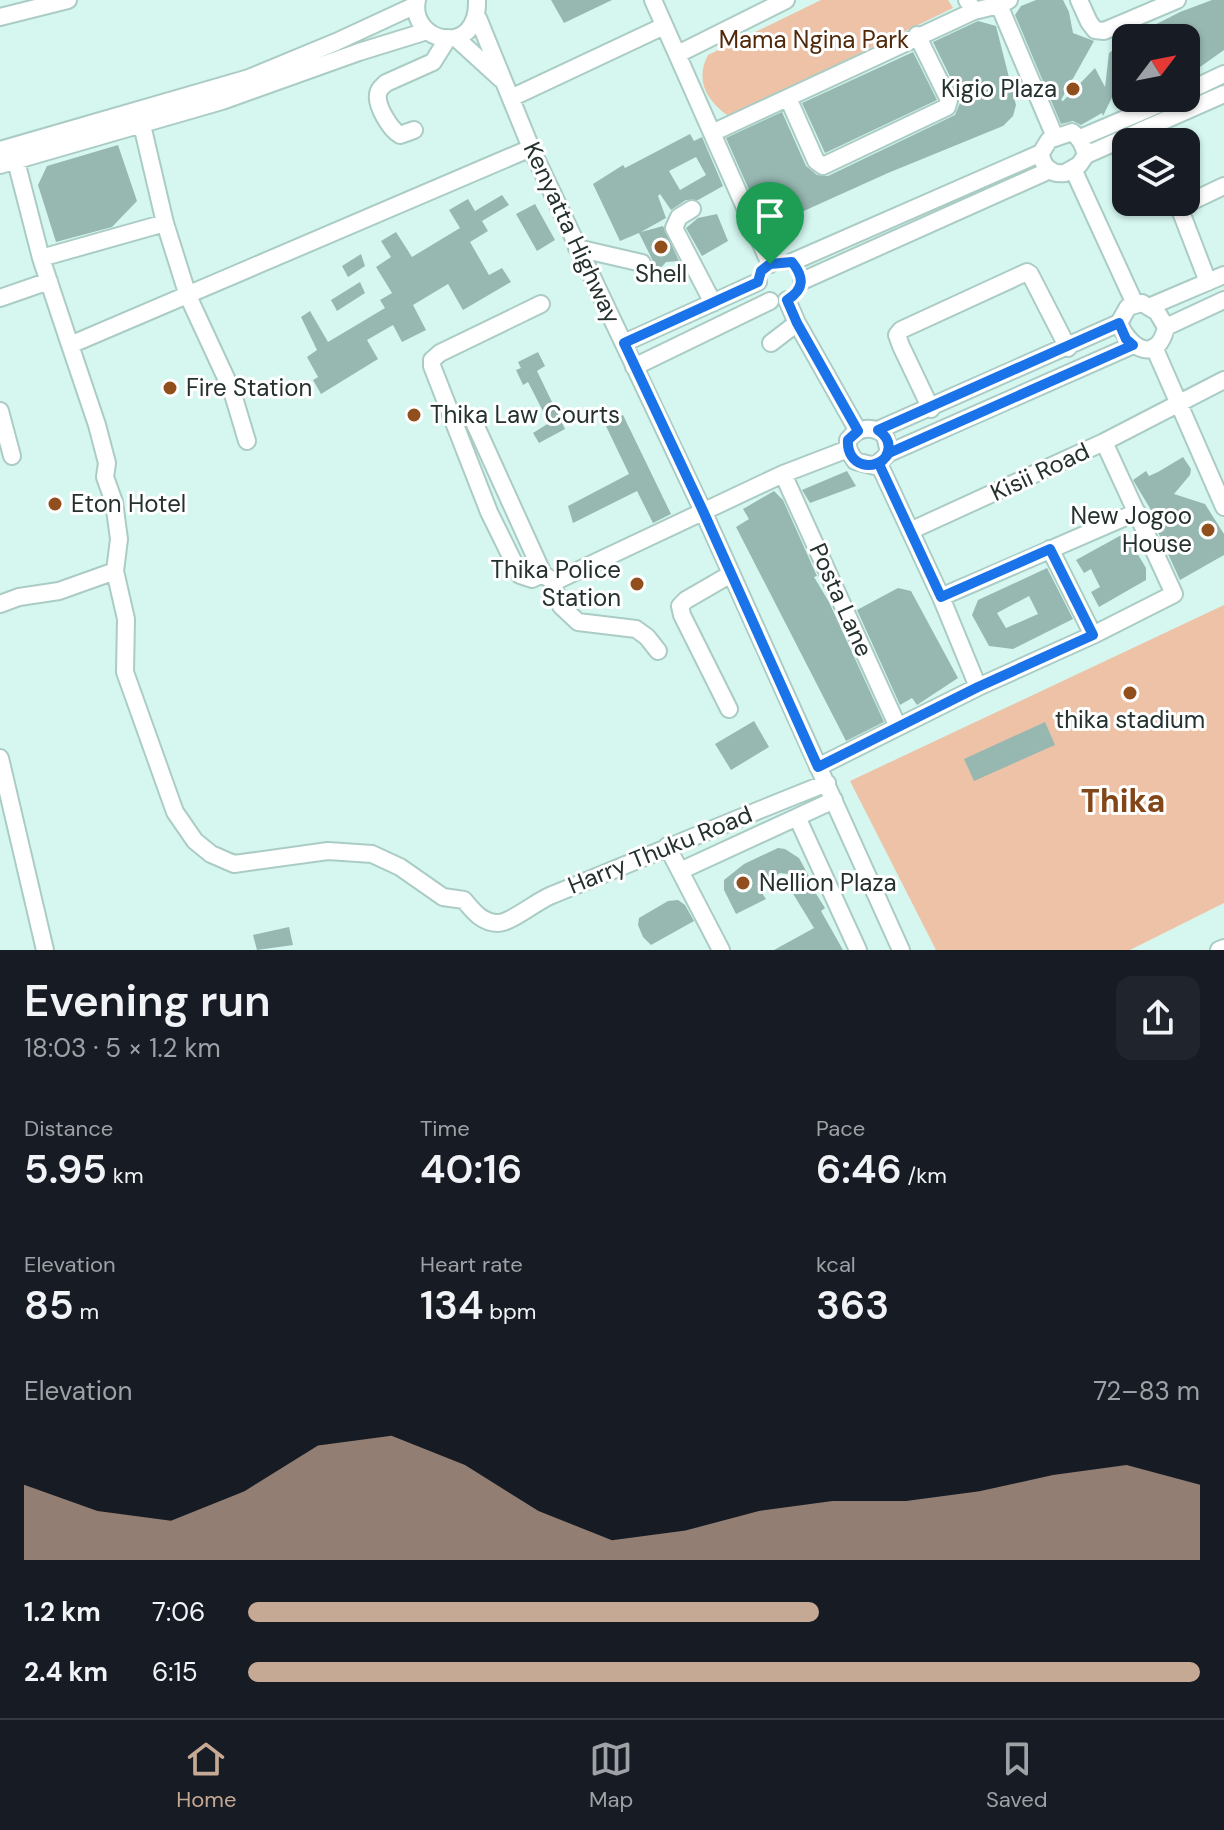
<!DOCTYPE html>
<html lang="en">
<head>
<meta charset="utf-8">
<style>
	:root { --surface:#171b24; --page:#20242c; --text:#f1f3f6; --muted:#9ea1a6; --line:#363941; --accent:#c6a994 }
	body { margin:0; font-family:"DM Sans",sans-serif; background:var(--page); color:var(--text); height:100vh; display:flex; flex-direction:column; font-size:30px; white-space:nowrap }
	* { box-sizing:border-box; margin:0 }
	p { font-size:26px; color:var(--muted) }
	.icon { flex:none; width:44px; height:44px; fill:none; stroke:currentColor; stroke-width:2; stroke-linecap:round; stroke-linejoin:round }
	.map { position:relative; height:950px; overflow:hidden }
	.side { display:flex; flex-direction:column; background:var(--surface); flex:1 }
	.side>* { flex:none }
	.needle { width:52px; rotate:58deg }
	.tools { position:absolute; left:1112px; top:24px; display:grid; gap:16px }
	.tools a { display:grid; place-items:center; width:88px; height:88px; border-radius:16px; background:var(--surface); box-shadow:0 2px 6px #0004; font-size:40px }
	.pin { position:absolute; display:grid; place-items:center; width:68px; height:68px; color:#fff; margin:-82px -34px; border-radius:50% 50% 50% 0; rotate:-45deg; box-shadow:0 0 8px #0007 }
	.pin .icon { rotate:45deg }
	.round { display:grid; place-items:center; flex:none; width:84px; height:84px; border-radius:16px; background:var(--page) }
	.overview { display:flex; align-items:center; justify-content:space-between; height:136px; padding:0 24px }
	h1 { font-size:44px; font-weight:600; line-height:60px }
	.metrics { display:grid; grid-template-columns:repeat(3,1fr); gap:12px; height:136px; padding:8px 24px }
	.metrics div { display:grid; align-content:center }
	.metrics b { font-size:40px; font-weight:600 }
	.metrics small { font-size:22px; font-weight:400 }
	.metrics p { font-size:22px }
	.chart { height:224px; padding:16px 24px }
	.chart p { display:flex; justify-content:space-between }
	.chart svg { width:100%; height:144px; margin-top:8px; fill:var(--accent); opacity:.7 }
	ul { padding:0 24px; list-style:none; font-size:26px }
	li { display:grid; grid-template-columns:128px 96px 1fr; align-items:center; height:60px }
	li i { height:20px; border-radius:10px; background:var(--accent) }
	.dock { display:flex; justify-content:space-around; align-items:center; height:112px; border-top:2px solid var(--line); background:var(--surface); font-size:22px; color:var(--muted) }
	.dock a { display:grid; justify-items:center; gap:4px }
	.dock .active { color:var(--accent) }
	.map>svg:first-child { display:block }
	.green { fill:#eec2a7 }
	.building { fill:#97b8b1; fill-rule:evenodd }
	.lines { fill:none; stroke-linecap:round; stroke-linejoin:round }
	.minor-casing { stroke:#abccc5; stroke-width:20 }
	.minor { stroke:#fff; stroke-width:16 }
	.route-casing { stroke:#fff; stroke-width:16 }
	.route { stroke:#1a73e8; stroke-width:10 }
	.poi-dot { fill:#914f1d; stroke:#fff; stroke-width:3 }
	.labels { text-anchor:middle; stroke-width:6; stroke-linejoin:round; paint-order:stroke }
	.park-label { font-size:24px; fill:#512808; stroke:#fff }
	.poi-label { font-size:24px; fill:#24312e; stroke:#fff; text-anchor:start }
	.street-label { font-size:24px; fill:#24312e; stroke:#fff }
	.district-label { font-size:32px; font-weight:bold; fill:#824618; stroke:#fff }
</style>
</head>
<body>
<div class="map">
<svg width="1224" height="950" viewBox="0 0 1224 950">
	<rect width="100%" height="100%" fill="#d5f7ef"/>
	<path class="green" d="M821 0H948L953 8 739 112 727 115C706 100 695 79 708 55Z
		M1224 605V903L1130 950H936L850 781Z"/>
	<path class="building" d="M551 0H612L564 23Z
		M1036 0H1063L1069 12 1073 33 1094 41 1061 100 1063 101 1095 68 1105 87 1109 53 1126 40V102L1117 87 1103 116 1102 113 1081 125 1073 121 1061 124 1015 15 1021 6Z
		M1212 0H1224V50L1186 77V38H1129L1180 12Z
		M978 21 996 26 1016 105 1013 116 1003 126 888 173 766 228 726 138 782 112 806 166 817 175 828 176 955 115 960 103 959 95 933 42Z
		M913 52 937 100 825 153 802 103Z
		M690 134 694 141 702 137 723 186 698 200H686L671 210 660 194 658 196 666 218 641 232 663 226 679 261 666 262 658 271 639 233 620 241 593 184 623 165 625 168ZM696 157 706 175 680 190 669 171Z
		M118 145 137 201 112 227 56 242 38 185 47 166Z
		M502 195 509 205 482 221 488 231 470 242 489 275 502 268 511 282 463 310 448 284 413 305 426 330 402 342 393 325 367 340 378 359 321 394 313 380 318 377 307 357 317 350 301 317 310 311 328 342 385 308 380 300 392 293 376 267 391 257 381 241 396 232 412 257 460 228 449 210 468 199 475 211Z
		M535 204 555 240 537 251 516 214Z
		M717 214 728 241 702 256 686 228 698 218Z
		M361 254 365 266 348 277 342 266Z
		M360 282 365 293 337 311 331 300Z
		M538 352 545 366 537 371 565 429 539 443 533 433 549 423 528 382 523 385 516 370 521 368 518 362Z
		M623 415 671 514 653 523 637 491 573 523 568 506 629 474 605 424Z
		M1183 457 1191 469 1190 475 1174 494 1205 504 1224 534V555L1180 580 1151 517 1154 515 1133 480 1146 471 1149 476 1158 472Z
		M847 471 856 486 810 503 802 490Z
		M774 491 783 500 817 576 814 577 829 602 884 722 846 741 736 527 749 519 743 509Z
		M1125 533 1146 568V580L1099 607 1091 592 1100 587 1091 569 1084 573 1076 560Z
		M1047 568 1073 619 1013 649 989 646 972 615 978 600ZM1029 596 1038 614 1006 628 997 613Z
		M898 588 911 591 958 678 917 705 912 698 900 705 857 610Z
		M754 721 769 747 731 770 715 744Z
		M1045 722 1055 745 974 781 964 759Z
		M778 848 785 849 799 858 811 880 808 881 825 908 821 911 843 950H774L814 928 792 892 798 889 788 874 780 873 757 886 766 899 736 914 724 890V880L744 864Z
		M678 900 685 905 694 921 651 945 643 937 638 925 639 918 668 901Z
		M289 927 293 945 257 950 253 935Z"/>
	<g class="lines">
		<g class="minor-casing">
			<path id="minor" d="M417 0C408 42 479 60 477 0
				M653 0 770 264
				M967 0 974 11 999 5 1009 0
				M1079 0 1089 22 1095 30 1104 31 1177 0
				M999 5 1055 137
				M0 17 68 0
				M478 18 531 148 703 511 901 950
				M456 38 501 79
				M678 54 786 0
				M1186 92 1224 74
				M511 98 664 26
				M788 98 816 161 823 166 947 107 949 100 917 35
				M142 125 165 223 188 296 232 391 247 441
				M414 130 400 135C390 129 376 106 378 94 379 88 382 87 386 83L433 62 448 38
				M1072 132C1081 139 1083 145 1086 155L1079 165 1065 173C1051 175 1042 166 1041 153L1049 140Z
				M712 133 974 11
				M1080 138 1174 98
				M531 148 70 345 97 425 107 463 105 477 114 502 119 539 115 571 126 619 125 672 175 812 195 841 211 854 234 864 328 851 372 854 400 867 443 897 464 900C473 911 482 923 498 923 511 923 538 900 552 895 644 858 735 819 827 783
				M0 150 249 78 336 42 416 5
				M1086 155 1224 94
				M16 161 41 258 70 345
				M0 165 222 101 359 52 427 31
				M1073 169 1135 304
				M692 209 679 217 674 228 713 303
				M577 248 642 263
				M41 258 165 223
				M792 262 1041 153
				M802 281 1050 170
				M1208 282 1181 212 1186 204 1224 186
				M0 298 49 281
				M787 300 797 323 858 431
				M1142 303 1157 312 1166 327C1158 364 1130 350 1119 323L1128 307Z
				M541 304 440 353 432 360V366L489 512 520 575 532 579 543 574
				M1151 306 1224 275
				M1166 327 1224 300
				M624 343 758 282
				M771 343 797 323
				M1154 347 1224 507
				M634 367 770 301
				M931 409 901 346 897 335 901 330 1027 272 1030 274 1068 348
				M0 411 12 456
				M474 422 543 574 551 580H558L783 474 848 449
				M878 430 1119 323
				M1104 442 1224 380
				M889 453 885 435C872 425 858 427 848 440V449L855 461 875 466 889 453 1133 345
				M879 464 941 597 978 687
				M783 474 898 727
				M1050 549 1093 635
				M551 580 561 606 578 622 636 629 647 637 658 651
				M941 597 1137 512
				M0 604 19 597 59 591 115 571
				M729 709 682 615 680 606 686 600 731 574
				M0 758 45 950
				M818 767 978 687 1093 635 1174 594 1104 442 910 531
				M797 817 858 950
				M667 846 721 950
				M680 871 834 800
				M1219 950 1224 948"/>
		</g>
		<use href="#minor" class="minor"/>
	</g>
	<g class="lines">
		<g class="route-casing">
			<path id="route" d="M770 264 761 271 758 282 624 343 703 511 818 767 978 687 1093 635 1050 549 941 597 879 464C891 454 893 440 878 430L1119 323 1126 339 1133 345 889 453C875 474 846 466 848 440L858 431 797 323 787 300C805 289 804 277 792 262L770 264"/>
		</g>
		<use href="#route" class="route"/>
	</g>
	<g class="poi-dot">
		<circle cx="1073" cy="89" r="8"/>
		<circle cx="661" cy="247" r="8"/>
		<circle cx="170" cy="388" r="8"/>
		<circle cx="414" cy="415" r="8"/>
		<circle cx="55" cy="504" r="8"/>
		<circle cx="1208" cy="530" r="8"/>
		<circle cx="637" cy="584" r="8"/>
		<circle cx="1130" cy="693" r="8"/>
		<circle cx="743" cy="883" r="8"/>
	</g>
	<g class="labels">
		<g class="park-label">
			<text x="814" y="48">Mama Ngina Park</text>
		</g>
		<g class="poi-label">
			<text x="1057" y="97" text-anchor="end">Kigio Plaza</text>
			<text x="661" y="282" text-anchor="middle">Shell</text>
			<text x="186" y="396">Fire Station</text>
			<text x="430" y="423">Thika Law Courts</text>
			<text x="71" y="512">Eton Hotel</text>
			<text x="1192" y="524" text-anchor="end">New Jogoo<tspan x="1192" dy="28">House</tspan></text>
			<text x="621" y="578" text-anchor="end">Thika Police<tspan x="621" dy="28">Station</tspan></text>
			<text x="1130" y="728" text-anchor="middle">thika stadium</text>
			<text x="759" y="891">Nellion Plaza</text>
		</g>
		<g class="street-label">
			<text transform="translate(572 233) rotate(65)" y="8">Kenyatta Highway</text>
			<text transform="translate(1040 472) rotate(-25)" y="8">Kisii Road</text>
			<text transform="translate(841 600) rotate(66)" y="8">Posta Lane</text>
			<text transform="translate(660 850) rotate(-22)" y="8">Harry Thuku Road</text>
		</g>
		<g class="district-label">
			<text x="1123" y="812">Thika</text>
		</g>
	</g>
</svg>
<div class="tools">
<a><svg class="needle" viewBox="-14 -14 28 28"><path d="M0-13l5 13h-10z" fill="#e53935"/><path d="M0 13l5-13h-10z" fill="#9ea1a6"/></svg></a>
<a><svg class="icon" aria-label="layers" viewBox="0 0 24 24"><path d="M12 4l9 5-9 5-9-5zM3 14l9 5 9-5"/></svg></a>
</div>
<div class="pin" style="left:770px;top:264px;background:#1e9e55"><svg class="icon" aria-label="arrive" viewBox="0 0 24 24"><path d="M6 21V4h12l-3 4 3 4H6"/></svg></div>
</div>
<section class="side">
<div class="overview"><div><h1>Evening run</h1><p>18:03 · 5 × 1.2 km</p></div><a class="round"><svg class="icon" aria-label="share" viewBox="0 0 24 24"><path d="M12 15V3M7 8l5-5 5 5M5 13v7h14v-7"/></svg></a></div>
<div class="metrics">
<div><p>Distance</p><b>5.95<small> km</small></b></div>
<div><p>Time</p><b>40:16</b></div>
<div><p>Pace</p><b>6:46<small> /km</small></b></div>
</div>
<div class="metrics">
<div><p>Elevation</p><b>85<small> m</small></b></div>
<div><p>Heart rate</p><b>134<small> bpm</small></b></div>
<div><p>kcal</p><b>363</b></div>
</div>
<div class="chart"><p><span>Elevation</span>72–83 m</p>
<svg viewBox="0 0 160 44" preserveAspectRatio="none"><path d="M0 44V21L10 29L20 32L30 23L40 9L50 6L60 15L70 29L80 38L90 35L100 29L110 26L120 26L130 23L140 18L150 15L160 21V44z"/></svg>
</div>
<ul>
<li><b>1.2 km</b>7:06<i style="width:60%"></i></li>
<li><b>2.4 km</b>6:15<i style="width:100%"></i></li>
</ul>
</section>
<nav class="dock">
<a class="active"><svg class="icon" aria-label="home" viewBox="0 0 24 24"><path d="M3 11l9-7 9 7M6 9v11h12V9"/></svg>Home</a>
<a><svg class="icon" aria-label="map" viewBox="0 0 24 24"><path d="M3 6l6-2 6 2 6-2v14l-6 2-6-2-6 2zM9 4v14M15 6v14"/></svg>Map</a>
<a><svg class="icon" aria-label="saved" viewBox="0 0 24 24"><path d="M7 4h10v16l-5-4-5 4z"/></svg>Saved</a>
</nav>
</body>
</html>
